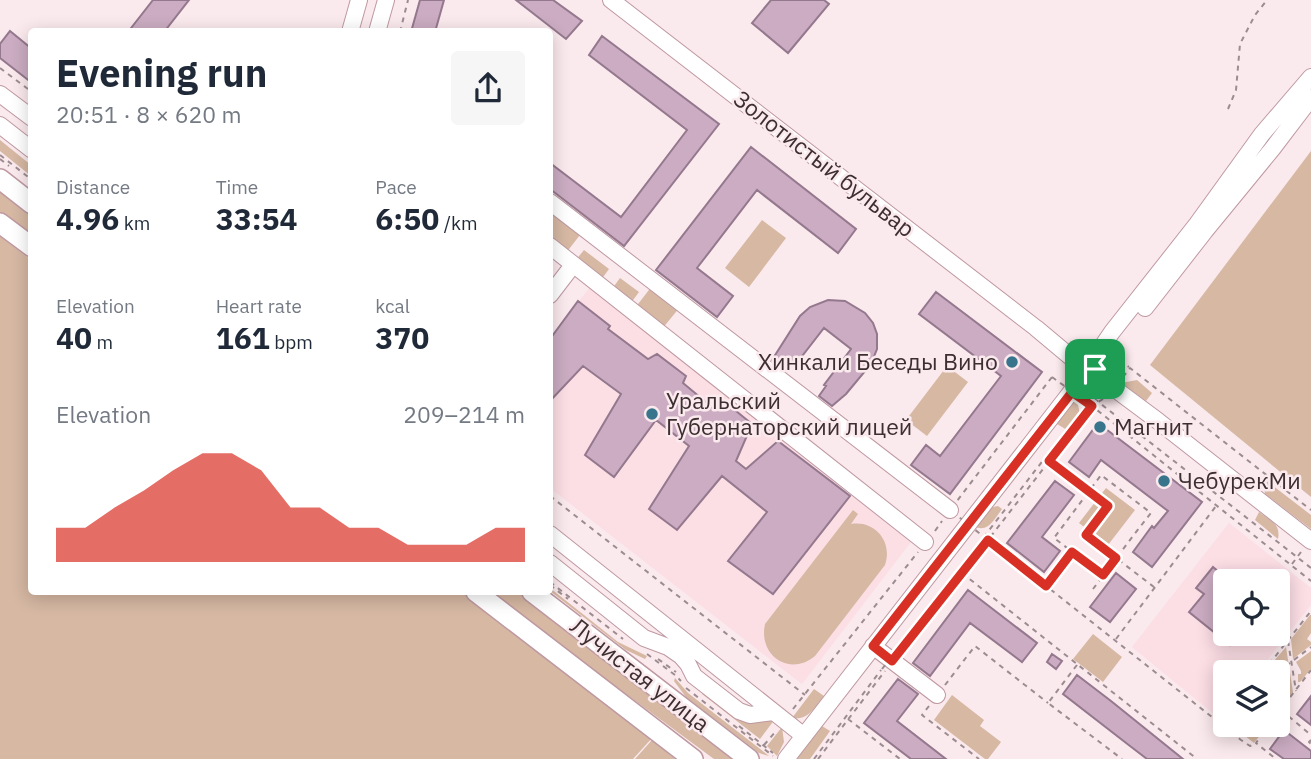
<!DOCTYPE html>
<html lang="en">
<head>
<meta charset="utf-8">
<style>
	:root { --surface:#fff; --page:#f6f6f7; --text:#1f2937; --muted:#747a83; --accent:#d93025 }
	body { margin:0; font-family:"IBM Plex Sans",sans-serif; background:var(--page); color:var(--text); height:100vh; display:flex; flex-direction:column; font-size:26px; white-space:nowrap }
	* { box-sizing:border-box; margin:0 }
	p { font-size:23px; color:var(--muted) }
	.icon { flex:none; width:38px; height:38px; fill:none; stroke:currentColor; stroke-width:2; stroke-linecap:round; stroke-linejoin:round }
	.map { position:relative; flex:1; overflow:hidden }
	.panel { position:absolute; left:28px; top:28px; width:525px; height:567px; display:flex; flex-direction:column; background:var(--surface); border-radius:7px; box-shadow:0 4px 18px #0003 }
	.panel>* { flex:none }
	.tools { position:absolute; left:1213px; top:569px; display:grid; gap:14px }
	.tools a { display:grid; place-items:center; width:77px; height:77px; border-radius:7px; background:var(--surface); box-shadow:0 4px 18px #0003; font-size:35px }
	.pin { position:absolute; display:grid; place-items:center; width:60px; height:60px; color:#fff; margin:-30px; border-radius:14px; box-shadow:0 4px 10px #0006 }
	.round { display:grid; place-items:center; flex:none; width:74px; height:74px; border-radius:7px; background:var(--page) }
	.summary { display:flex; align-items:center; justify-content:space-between; height:119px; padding:0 28px }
	h1 { font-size:38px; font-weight:800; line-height:52px }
	.stats { display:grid; grid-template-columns:repeat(3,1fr); gap:10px; height:119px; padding:7px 28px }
	.stats div { display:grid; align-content:center }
	.stats b { font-size:30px; font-weight:800 }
	.stats small { font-size:19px; font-weight:400 }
	.stats p { font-size:19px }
	.chart { height:196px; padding:14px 28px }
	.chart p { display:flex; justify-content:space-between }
	.chart svg { width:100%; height:126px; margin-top:7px; fill:var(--accent); opacity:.7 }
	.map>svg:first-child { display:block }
	.built { fill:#fcdee5; fill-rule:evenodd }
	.green { fill:#d6b8a3 }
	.building { fill:#cbacc2; stroke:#94788d; stroke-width:2 }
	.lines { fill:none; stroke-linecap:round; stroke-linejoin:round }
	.minor-casing { stroke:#bf99a2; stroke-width:18 }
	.major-casing { stroke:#bf99a2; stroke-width:22 }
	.path { stroke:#9c8c90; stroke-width:2; stroke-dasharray:5 5; stroke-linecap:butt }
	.minor { stroke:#fff; stroke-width:16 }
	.major { stroke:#fff; stroke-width:19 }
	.path-bridge { stroke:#9c8c90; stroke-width:2; stroke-dasharray:5 5; stroke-linecap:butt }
	.route-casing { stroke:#fff; stroke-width:14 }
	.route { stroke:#d93025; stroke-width:9 }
	.poi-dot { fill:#38758c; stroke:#fae9ed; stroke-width:2.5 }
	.labels { text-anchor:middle; stroke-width:5; stroke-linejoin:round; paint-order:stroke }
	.street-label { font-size:23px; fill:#3d2e31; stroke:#fae9ed }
	.poi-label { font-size:23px; fill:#3d2e31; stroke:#fae9ed; text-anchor:start }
</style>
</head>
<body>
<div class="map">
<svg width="1311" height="759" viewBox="0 0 1311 759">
	<rect width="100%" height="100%" fill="#fae9ed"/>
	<path class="built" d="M590 287 914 538 802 684 550 488V339Z
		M1229 523 1311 588V605L1258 672H1225V713L1220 719 1132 647ZM1225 581H1278V634H1225Z"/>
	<path class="green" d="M0 140 31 165V176L0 151Z
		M1311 151V497L1150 365Z
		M0 188 31 213V239L0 214Z
		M550 205 583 231 566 253 550 241Z
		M762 220 786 238 749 287 725 268Z
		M0 236 31 260 32 592H462L652 738 633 759H0Z
		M584 250 609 269 601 280 575 261Z
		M620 278 639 292 630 304 612 289Z
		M652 286 680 307 662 329 635 308Z
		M1110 354 1125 366 1117 378 1109 372 1107 362Z
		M947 366 968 382 927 436 906 420Z
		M1137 380 1152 393 1146 401 1121 383Z
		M1076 398 1080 413 1067 430 1057 424Z
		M1263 478 1311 515V529L1265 494Z
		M1106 488 1135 510 1108 545 1079 523Z
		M998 506 1002 509C995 518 988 534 974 526L988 508Z
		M853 510 858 514 851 524C875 520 893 542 885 565L815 656C790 677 758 656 765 624Z
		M1259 512C1270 520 1281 524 1278 539L1255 520Z
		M550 588 618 642 647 656 645 659 626 650 550 591Z
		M488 592H520L733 759H714Z
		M1310 615H1311V633L1307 639 1311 642V645L1293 659 1291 639Z
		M1093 634 1122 657 1103 682 1073 659Z
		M1286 647 1293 692 1278 712V672H1267V669Z
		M1311 651V669L1300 682H1298V674H1301V671L1296 662Z
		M675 678 688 693 769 756 759 753 686 697 674 681Z
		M814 689 824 696C815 707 808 721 792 718Z
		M703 692 775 719 760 739 702 694Z
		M952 695 984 720 980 726 1001 742 988 759H985L934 720Z
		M1237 724H1267L1268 725 1254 743 1235 728Z
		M822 726 830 731 810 759H793L820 727Z
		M782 727 784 742 777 756 767 746Z
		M652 740 675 759H635Z"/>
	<path class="building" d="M153 0H189L164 32H128Z
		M420 0H444L435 32H411Z
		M516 0H553L582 21 566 39Z
		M771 0H824L829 4 788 53 752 23Z
		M10 31 32 49V83L0 58V44Z
		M602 36 719 124 624 246 550 189V163L621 217 687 130 589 55Z
		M751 147 856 229 838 253 757 190 697 268 733 296 717 317 656 270Z
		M936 292 1042 372 950 494 911 465 926 445 940 456 1001 376 919 314Z
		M828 300 845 301 865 313 873 323 877 334V349L871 364 846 394 832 406 819 396 826 386 824 385 851 349 824 328 796 364 793 362 787 371 772 360 800 316 810 307Z
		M578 301 610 326 608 329 648 359 657 354 686 376 683 383 713 408 720 398 752 424 736 461 746 469 778 441 850 496 773 594 728 561 767 512 722 476 677 530 649 509 689 446 656 420 614 477 585 455 621 394 583 366 550 401V339Z
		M1098 423 1202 502 1152 567 1133 552 1152 526 1154 528 1168 511 1101 460 1089 477 1069 462Z
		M1055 481 1074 495 1042 537 1060 551 1044 572 1007 543Z
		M1213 567 1225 577V634H1239L1230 645 1189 612 1204 594 1196 588Z
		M1116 573 1136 589 1110 622 1090 607Z
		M968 590 1037 643 1022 662 970 623 930 676 913 663Z
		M1052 654 1062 661 1056 669 1047 662Z
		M1077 675 1111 701 1183 759H1147L1130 746 1063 694Z
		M898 679 918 694 897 721 946 759H911L864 723Z
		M1311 696V725L1297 714Z
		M1284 730 1311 751V759H1284L1270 749Z"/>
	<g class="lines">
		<g class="minor-casing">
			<path id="minor" d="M611 0 1036 328 1079 364 1115 389 1158 421 1311 541
				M350 32 359 0
				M377 32 386 0
				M0 94 32 118
				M0 125 32 150
				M550 202 950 510
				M550 246 925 542
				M550 295 573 265
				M1145 308 1205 231 1273 148 1311 98
				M550 534 804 736
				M550 563 644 638 668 647 681 656 688 664 694 676 739 711 750 715 773 712
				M873 646 937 695
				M786 759 1071 392 1112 332 1197 224 1262 134 1311 77"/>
		</g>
		<g class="major-casing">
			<path id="major" d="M0 179 32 204
				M0 223 32 247
				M476 592 693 759
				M532 592 749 759"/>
		</g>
		<path class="path" d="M400 32 408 0
			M0 68 32 92
			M1228 109 1236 90 1240 44 1255 15 1267 0
			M0 155 32 180
			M0 159 9 166
			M1111 355 1129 367
			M1052 377 1092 406 988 540 950 510Z
			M1123 377 1130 368 1311 510
			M1103 399 1092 406 1311 581
			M1050 462 1108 506 1086 535 1154 587
			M550 496 805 695
			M935 531 942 521
			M1292 564 1301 552
			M962 573 1197 759
			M550 582 623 639
			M550 585 568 599
			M1047 585 1071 552
			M1093 589C1112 564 1131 538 1151 513L1101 475 1054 538 1103 575
			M1116 639 1216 506
			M1288 641 1296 691
			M898 648 1092 397 1311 568
			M901 650 988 540 1241 740 1250 746 1256 743
			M647 654 675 675 681 681
			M658 659 676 672
			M1077 665 1048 703 1122 759
			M1263 672 1311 611
			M1278 672 1311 647
			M945 685 975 646 1048 703
			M686 688 773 756
			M929 706 922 715 979 759
			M793 709 918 552
			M1281 710 1311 735
			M1278 713 1311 670
			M848 719 900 759
			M1269 724 1256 743 1276 759
			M739 726 773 753
			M1311 740 1309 742 1311 744
			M764 745 777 730
			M814 759 881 670
			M818 759 885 671"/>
		<use href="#minor" class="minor"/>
		<use href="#major" class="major"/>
		<path class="path-bridge" d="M882 669 893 655"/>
	</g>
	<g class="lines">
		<g class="route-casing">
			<path id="route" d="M1095 369 1072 392 873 646 892 661 988 540 1046 586 1072 552 1103 575 1116 558 1086 535 1108 506 1049 461 1092 406 1072 392 1090 365 1095 369"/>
		</g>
		<use href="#route" class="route"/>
	</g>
	<g class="poi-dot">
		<circle cx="1012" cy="362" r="7"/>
		<circle cx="652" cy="414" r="7"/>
		<circle cx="1100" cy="427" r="7"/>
		<circle cx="1164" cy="481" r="7"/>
	</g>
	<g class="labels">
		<g class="street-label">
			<text transform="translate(824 164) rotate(38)" y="8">Золотистый бульвар</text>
			<text transform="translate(640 675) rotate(38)" y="8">Лучистая улица</text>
		</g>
		<g class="poi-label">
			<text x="998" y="370" text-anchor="end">Хинкали Беседы Вино</text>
			<text x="666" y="409">Уральский<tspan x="666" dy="26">Губернаторский лицей</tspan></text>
			<text x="1114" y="435">Магнит</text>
			<text x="1178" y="489">ЧебурекМи</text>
		</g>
	</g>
</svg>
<div class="tools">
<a><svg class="icon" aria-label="locate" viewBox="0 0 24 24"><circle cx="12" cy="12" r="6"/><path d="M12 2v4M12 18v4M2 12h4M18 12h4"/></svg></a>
<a><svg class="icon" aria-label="layers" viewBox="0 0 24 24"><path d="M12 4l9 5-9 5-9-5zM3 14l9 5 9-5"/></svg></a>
</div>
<div class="pin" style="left:1095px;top:369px;background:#1e9e55"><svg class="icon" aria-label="arrive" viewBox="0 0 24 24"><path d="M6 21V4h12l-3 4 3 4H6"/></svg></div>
<section class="panel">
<div class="summary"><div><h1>Evening run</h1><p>20:51 · 8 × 620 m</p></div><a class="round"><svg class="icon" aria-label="share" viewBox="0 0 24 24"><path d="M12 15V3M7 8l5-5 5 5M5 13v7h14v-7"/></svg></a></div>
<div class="stats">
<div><p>Distance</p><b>4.96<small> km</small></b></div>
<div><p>Time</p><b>33:54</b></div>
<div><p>Pace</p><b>6:50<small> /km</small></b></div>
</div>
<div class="stats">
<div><p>Elevation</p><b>40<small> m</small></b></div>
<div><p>Heart rate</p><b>161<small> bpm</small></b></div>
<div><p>kcal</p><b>370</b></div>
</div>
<div class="chart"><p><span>Elevation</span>209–214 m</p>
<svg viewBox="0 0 160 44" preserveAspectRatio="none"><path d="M0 44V32L10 32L20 25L30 19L40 12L50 6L60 6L70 12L80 25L90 25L100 32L110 32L120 38L130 38L140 38L150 32L160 32V44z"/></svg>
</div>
</section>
</div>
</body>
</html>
